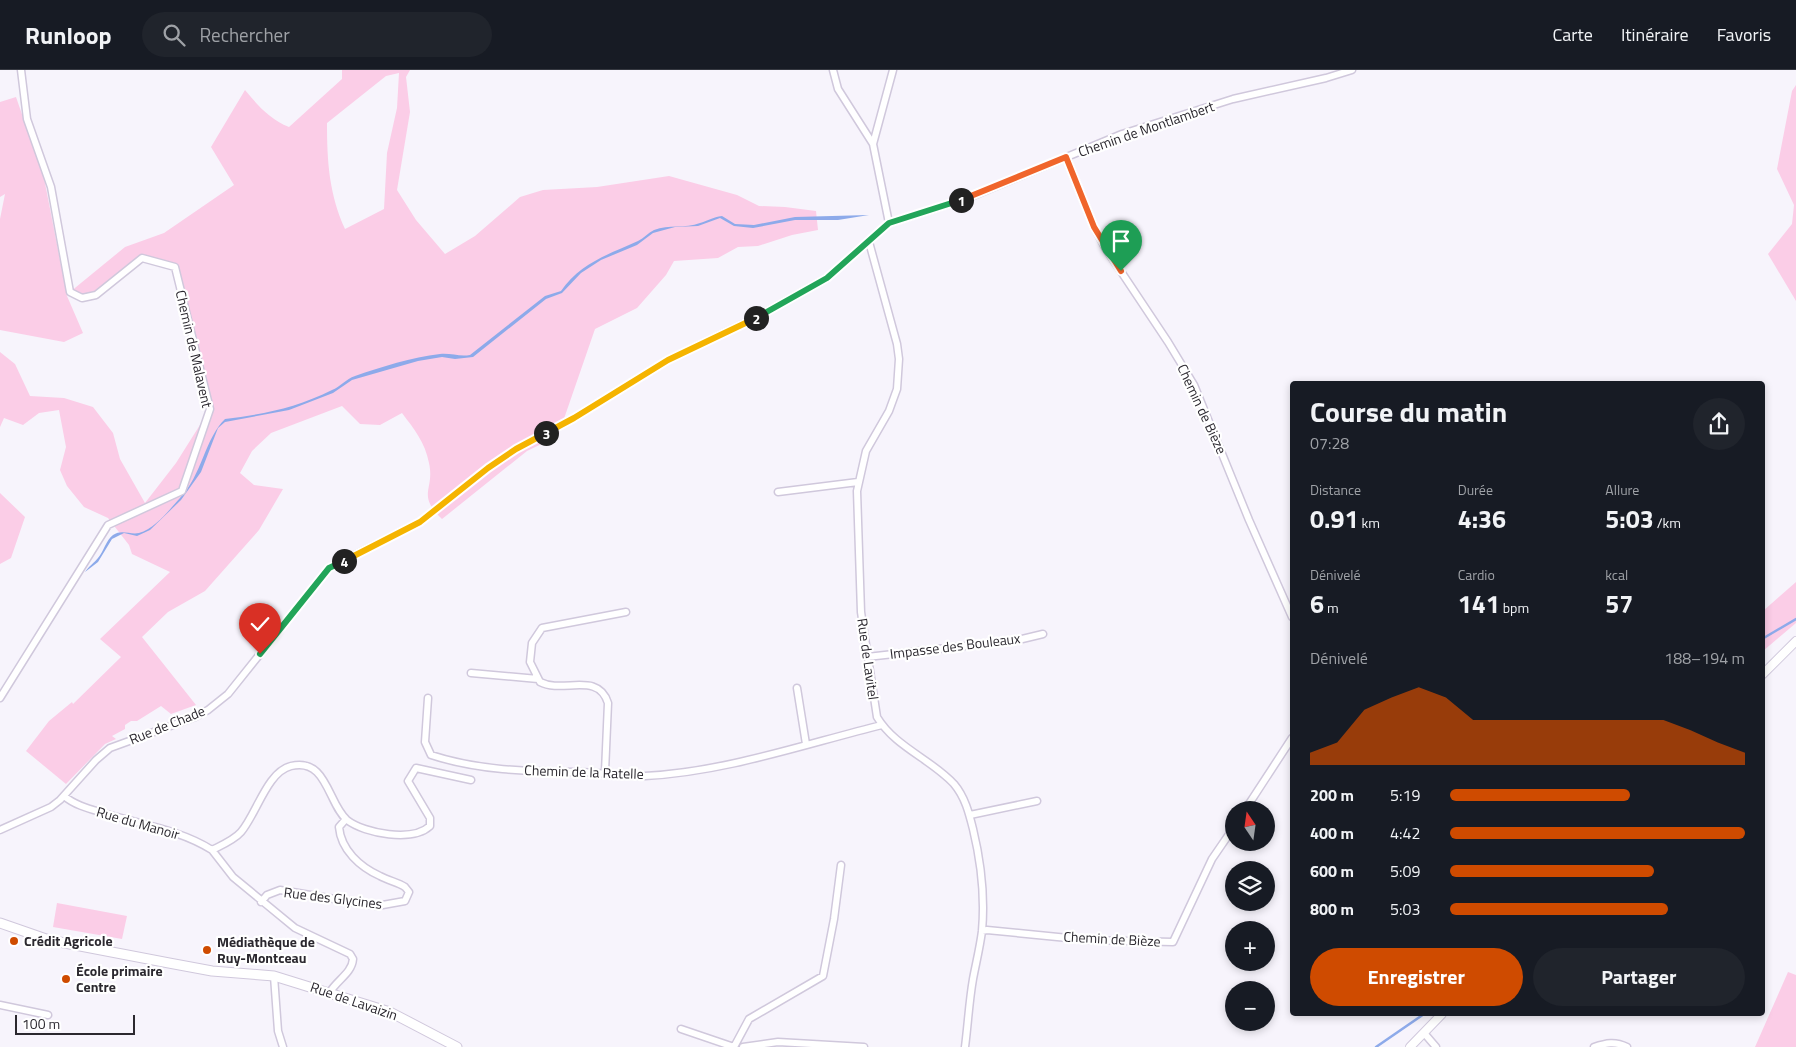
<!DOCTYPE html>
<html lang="fr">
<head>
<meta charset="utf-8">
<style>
	:root { --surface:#171b24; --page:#20242c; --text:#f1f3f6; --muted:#9ea1a6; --line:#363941; --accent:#cf4b00 }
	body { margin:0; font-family:"Titillium Web",sans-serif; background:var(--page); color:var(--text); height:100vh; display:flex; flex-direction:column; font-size:19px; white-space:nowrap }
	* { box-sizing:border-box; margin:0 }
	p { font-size:16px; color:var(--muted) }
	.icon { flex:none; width:28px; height:28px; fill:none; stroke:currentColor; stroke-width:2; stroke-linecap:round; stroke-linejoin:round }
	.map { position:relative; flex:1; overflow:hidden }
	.side { position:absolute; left:1290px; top:311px; width:475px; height:635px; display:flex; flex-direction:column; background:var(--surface); border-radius:5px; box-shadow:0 2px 8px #0003 }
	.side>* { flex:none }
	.needle { width:32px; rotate:347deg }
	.tools { position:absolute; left:1225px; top:731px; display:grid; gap:10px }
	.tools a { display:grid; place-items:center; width:50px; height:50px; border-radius:50%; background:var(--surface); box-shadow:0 2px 8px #0003; font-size:25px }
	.scale { position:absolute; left:15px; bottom:12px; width:120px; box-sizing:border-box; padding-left:5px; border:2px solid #2b282f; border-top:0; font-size:14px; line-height:18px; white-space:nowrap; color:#2b282f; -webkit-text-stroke:4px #fff; paint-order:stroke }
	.pin { position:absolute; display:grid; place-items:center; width:42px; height:42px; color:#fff; margin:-51px -21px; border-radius:50% 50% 50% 0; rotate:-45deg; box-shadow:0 0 5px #0007 }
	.pin .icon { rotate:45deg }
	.km { position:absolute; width:25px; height:25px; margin:-12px; border-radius:50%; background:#222; color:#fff; font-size:14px; line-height:25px; text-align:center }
	.round { display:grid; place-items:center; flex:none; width:52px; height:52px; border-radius:26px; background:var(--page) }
	.overview { display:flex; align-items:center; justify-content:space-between; height:85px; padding:0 20px }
	h1 { font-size:28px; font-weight:700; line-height:38px }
	.stats { display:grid; grid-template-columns:repeat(3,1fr); gap:8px; height:85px; padding:5px 20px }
	.stats div { display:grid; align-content:center }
	.stats b { font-size:25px; font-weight:700 }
	.stats small { font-size:14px; font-weight:400 }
	.stats p { font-size:14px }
	.chart { height:140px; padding:10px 20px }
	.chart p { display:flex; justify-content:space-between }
	.chart svg { width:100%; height:90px; margin-top:5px; fill:var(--accent); opacity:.7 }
	.cta { display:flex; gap:10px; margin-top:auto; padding:10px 20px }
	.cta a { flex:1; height:58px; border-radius:30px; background:var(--accent); color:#fff; font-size:20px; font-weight:700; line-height:58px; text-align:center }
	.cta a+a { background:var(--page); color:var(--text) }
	ul { padding:0 20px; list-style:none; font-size:16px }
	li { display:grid; grid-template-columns:80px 60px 1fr; align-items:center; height:38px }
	li i { height:12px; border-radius:6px; background:var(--accent) }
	header { display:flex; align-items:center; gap:30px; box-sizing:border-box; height:70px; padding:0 25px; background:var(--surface); border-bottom:1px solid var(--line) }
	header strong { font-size:24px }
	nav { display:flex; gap:28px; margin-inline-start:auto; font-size:18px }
	.search { width:350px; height:45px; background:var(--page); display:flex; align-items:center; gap:12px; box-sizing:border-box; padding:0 18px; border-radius:28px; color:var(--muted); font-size:19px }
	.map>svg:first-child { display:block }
	.green { fill:#fbcde7; fill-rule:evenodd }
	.water { fill:#8daaea }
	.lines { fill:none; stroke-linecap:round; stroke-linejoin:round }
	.stream { stroke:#8daaea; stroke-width:2.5 }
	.minor-casing { stroke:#d0c8dc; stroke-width:9 }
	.tertiary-casing { stroke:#d0c8dc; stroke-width:10 }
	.secondary-casing { stroke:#d0c8dc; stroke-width:11 }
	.minor { stroke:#fff; stroke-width:6 }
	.tertiary { stroke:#fff; stroke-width:8 }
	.secondary { stroke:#fff; stroke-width:9 }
	.split-1-casing { stroke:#fff; stroke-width:10 }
	.split-2-casing { stroke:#fff; stroke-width:10 }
	.split-3-casing { stroke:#fff; stroke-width:10 }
	.split-4-casing { stroke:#fff; stroke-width:10 }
	.split-5-casing { stroke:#fff; stroke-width:10 }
	.split-1 { stroke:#f0652b; stroke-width:6 }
	.split-2 { stroke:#22a559; stroke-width:6 }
	.split-3 { stroke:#f5b400; stroke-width:6 }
	.split-4 { stroke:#f5b400; stroke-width:6 }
	.split-5 { stroke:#22a559; stroke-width:6 }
	.poi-dot { fill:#cf4b00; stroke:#fff; stroke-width:2 }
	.labels { text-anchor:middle; stroke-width:4.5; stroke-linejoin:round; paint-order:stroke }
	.street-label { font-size:14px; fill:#2b282f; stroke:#fff }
	.poi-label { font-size:14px; font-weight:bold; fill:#2b282f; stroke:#fff; text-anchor:start }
</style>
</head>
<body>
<header>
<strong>Runloop</strong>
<div class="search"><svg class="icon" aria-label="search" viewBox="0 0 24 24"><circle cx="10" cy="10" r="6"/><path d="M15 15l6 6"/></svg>Rechercher</div>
<nav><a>Carte</a><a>Itinéraire</a><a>Favoris</a></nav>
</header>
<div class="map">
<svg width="1796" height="977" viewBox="0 0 1796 977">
	<rect width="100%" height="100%" fill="#f7f4fc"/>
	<path class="green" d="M342 0H410L406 7 410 42 397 120 416 150 445 184 475 166 520 127 543 120 597 117 669 106 737 125 759 136 785 137 816 141 818 160 792 165 758 176 738 177 718 188 674 191 666 205 637 238 595 259 558 366 527 381 442 449C416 424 435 420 429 393 425 372 414 359 402 343L380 355 360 354 342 336 271 363 252 381 240 403 254 415 283 419 259 460 205 521 168 542 142 567 196 635 171 644 161 636 137 651H131L125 655V659L112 666 116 669 105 674 66 714 26 681 49 651 72 632 73 634 121 587 100 569 170 502 132 484 129 475 108 448 84 437 67 416 60 400 66 377 59 340 39 343 23 355 4 348 0 357V282L15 294 30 326 64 328 93 337 113 363 120 389 145 433 176 393 210 339 175 197 142 188 96 225 82 228 70 222 125 177 164 163 234 115 211 77 245 20C258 36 270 49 289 57L342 9ZM399 3 397 38 387 83 384 139 345 159C329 124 327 91 327 53L386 6Z
		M1796 15V231L1768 184 1792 154 1794 135 1777 99 1792 21Z
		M16 27 44 108 67 226 83 263 64 272 0 260V149L5 124 0 127V32Z
		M0 423 25 447 11 488 0 494Z
		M1796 512V553L1763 581V541Z
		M57 833 127 846 122 869 53 857Z
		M1788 902 1796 905V977H1755Z"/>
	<path class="water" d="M869 145 838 150H795L753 158 734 156 720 148 698 156 675 157 653 163 637 175 601 190 581 203 562 223 546 229 473 287 455 289 442 287 418 291 352 310 333 323 289 340 225 352 218 358 201 402 181 430 150 460 137 466 124 463 112 469 98 492 85 502C89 496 94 493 98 488 104 481 106 470 113 465 122 459 130 465 139 463 155 459 169 440 180 428 202 405 205 368 225 349 264 344 296 338 332 320 340 317 346 309 355 306 381 297 412 287 440 284 451 283 460 287 470 285L545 226 561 221C579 194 609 184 638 171 644 168 648 163 654 160 669 154 685 159 700 153 707 151 713 147 722 146L735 154 754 155 795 147Z"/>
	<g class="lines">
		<path class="stream" d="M1762 569 1796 549
			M1376 977 1424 944"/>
		<g class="minor-casing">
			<path id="minor" d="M833 0 838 19 873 74 889 153
				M873 74 893 0
				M1066 87 1094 157 1106 179 1168 272 1194 315 1249 450 1292 547
				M869 172 897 274 899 289 897 319 889 341 866 381 857 421 861 542 877 647C895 677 931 689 954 714 965 727 969 743 973 759 981 792 985 827 982 861 980 877 976 893 973 909 969 932 968 954 965 977
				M778 422 858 412
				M867 587 1018 570 1043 564
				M471 603 538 609
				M797 618 806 674
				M0 628 108 455 182 421 210 339 175 197 142 188 96 225 82 228 70 222 51 117 27 49 21 0
				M428 628 425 672 431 685C477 700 528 702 577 702 600 702 622 707 645 706 725 702 805 674 882 655
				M605 702 608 633C598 601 563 624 540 612L530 592 532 573 542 558 626 542
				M64 726C77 737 95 740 110 745 145 755 182 761 212 780
				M1245 740 1292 668
				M970 745 1037 731
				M0 760 51 737 60 730 96 690 110 678 195 647 208 640 228 624 329 498 420 452 488 398 516 379 574 348 668 290 759 246 827 208 889 153 968 128 1122 64 1233 29 1326 8 1352 0
				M261 832 267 825 280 820 377 836 405 831 409 822 405 817C398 812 389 811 380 806 360 797 341 780 339 757L346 749
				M982 861 987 860 1088 870 1173 872 1212 789 1234 757
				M274 906 278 961 283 977
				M330 922C337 910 352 903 353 889L350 884 295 858 233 807 212 780C222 775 234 770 241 762 257 743 267 702 291 696 327 687 328 734 347 750 365 764 413 772 430 756V748L408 711 416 698 471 710
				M0 935 48 945
				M681 959 734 977
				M1424 963 1436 977
				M734 977 749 949 823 906 834 849 841 795
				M743 977 778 972 864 977
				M1594 977C1606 973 1615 971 1627 977"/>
		</g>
		<g class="tertiary-casing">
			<path id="tertiary" d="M1762 605 1796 571
				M1410 977 1442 944"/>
		</g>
		<g class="secondary-casing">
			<path id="secondary" d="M0 853 49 870 169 893 212 901 274 906 390 942 457 977"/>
		</g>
		<use href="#minor" class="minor"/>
		<use href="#tertiary" class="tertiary"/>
		<use href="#secondary" class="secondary"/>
	</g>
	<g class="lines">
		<g class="split-1-casing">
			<path id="split-1" d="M961 130 1066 87 1094 157 1121 201"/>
		</g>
		<g class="split-2-casing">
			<path id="split-2" d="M756 248 827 208 889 153 961 130"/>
		</g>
		<g class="split-3-casing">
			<path id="split-3" d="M546 363 574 348 668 290 756 248"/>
		</g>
		<g class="split-4-casing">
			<path id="split-4" d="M344 491 420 452 488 398 516 379 546 363"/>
		</g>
		<g class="split-5-casing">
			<path id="split-5" d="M260 584 329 498 344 491"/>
		</g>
		<use href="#split-1" class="split-1"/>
		<use href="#split-2" class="split-2"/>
		<use href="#split-3" class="split-3"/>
		<use href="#split-4" class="split-4"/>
		<use href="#split-5" class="split-5"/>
	</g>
	<g class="poi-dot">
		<circle cx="14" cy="871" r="5"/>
		<circle cx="207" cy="880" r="5"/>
		<circle cx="66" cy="909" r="5"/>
	</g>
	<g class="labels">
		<g class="street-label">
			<text transform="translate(1146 59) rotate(-19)" y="5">Chemin de Montlambert</text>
			<text transform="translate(194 279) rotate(77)" y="5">Chemin de Malavent</text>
			<text transform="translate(1202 339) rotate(65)" y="5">Chemin de Bièze</text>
			<text transform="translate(955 576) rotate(-7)" y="5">Impasse des Bouleaux</text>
			<text transform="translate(868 589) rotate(82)" y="5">Rue de Lavitel</text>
			<text transform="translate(167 655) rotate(-22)" y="5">Rue de Chade</text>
			<text transform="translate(584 702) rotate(2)" y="5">Chemin de la Ratelle</text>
			<text transform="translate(138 753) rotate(16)" y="5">Rue du Manoir</text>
			<text transform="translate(333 828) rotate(7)" y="5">Rue des Glycines</text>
			<text transform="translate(1112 869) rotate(3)" y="5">Chemin de Bièze</text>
			<text transform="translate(354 931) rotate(19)" y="5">Rue de Lavaizin</text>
		</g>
		<g class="poi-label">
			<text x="24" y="876">Crédit Agricole</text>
			<text x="217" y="877">Médiathèque de<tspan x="217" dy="16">Ruy-Montceau</tspan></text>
			<text x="76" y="906">École primaire<tspan x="76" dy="16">Centre</tspan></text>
		</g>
	</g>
</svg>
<div class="tools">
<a><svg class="needle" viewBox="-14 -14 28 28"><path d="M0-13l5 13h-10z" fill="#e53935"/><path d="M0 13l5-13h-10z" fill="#9ea1a6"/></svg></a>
<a><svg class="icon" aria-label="layers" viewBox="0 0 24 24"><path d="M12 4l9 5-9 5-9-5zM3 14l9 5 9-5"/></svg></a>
<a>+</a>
<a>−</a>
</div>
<div class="scale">100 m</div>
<div class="pin" style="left:1121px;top:201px;background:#1e9e55"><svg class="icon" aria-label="arrive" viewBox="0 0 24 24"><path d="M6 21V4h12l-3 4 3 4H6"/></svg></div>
<div class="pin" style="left:260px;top:584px;background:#d93025"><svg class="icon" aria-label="check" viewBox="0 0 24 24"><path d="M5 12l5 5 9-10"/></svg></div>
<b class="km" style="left:961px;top:130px">1</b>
<b class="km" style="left:756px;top:248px">2</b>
<b class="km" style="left:546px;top:363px">3</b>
<b class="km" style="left:344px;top:491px">4</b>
<section class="side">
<div class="overview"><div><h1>Course du matin</h1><p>07:28</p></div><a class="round"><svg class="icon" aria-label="share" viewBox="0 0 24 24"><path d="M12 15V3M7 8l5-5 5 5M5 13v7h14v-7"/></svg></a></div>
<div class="stats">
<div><p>Distance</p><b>0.91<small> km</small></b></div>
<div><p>Durée</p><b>4:36</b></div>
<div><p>Allure</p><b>5:03<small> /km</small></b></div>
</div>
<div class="stats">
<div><p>Dénivelé</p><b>6<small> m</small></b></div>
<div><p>Cardio</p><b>141<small> bpm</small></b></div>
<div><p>kcal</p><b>57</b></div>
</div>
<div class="chart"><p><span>Dénivelé</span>188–194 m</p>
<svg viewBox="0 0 160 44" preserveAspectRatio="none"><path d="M0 44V38L10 33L20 17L30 11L40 6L50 11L60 22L70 22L80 22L90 22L100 22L110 22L120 22L130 22L140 27L150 33L160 38V44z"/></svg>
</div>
<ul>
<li><b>200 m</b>5:19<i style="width:61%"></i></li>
<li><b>400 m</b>4:42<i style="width:100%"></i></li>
<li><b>600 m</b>5:09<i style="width:69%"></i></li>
<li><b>800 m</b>5:03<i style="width:74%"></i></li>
</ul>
<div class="cta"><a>Enregistrer</a><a>Partager</a></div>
</section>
</div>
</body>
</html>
